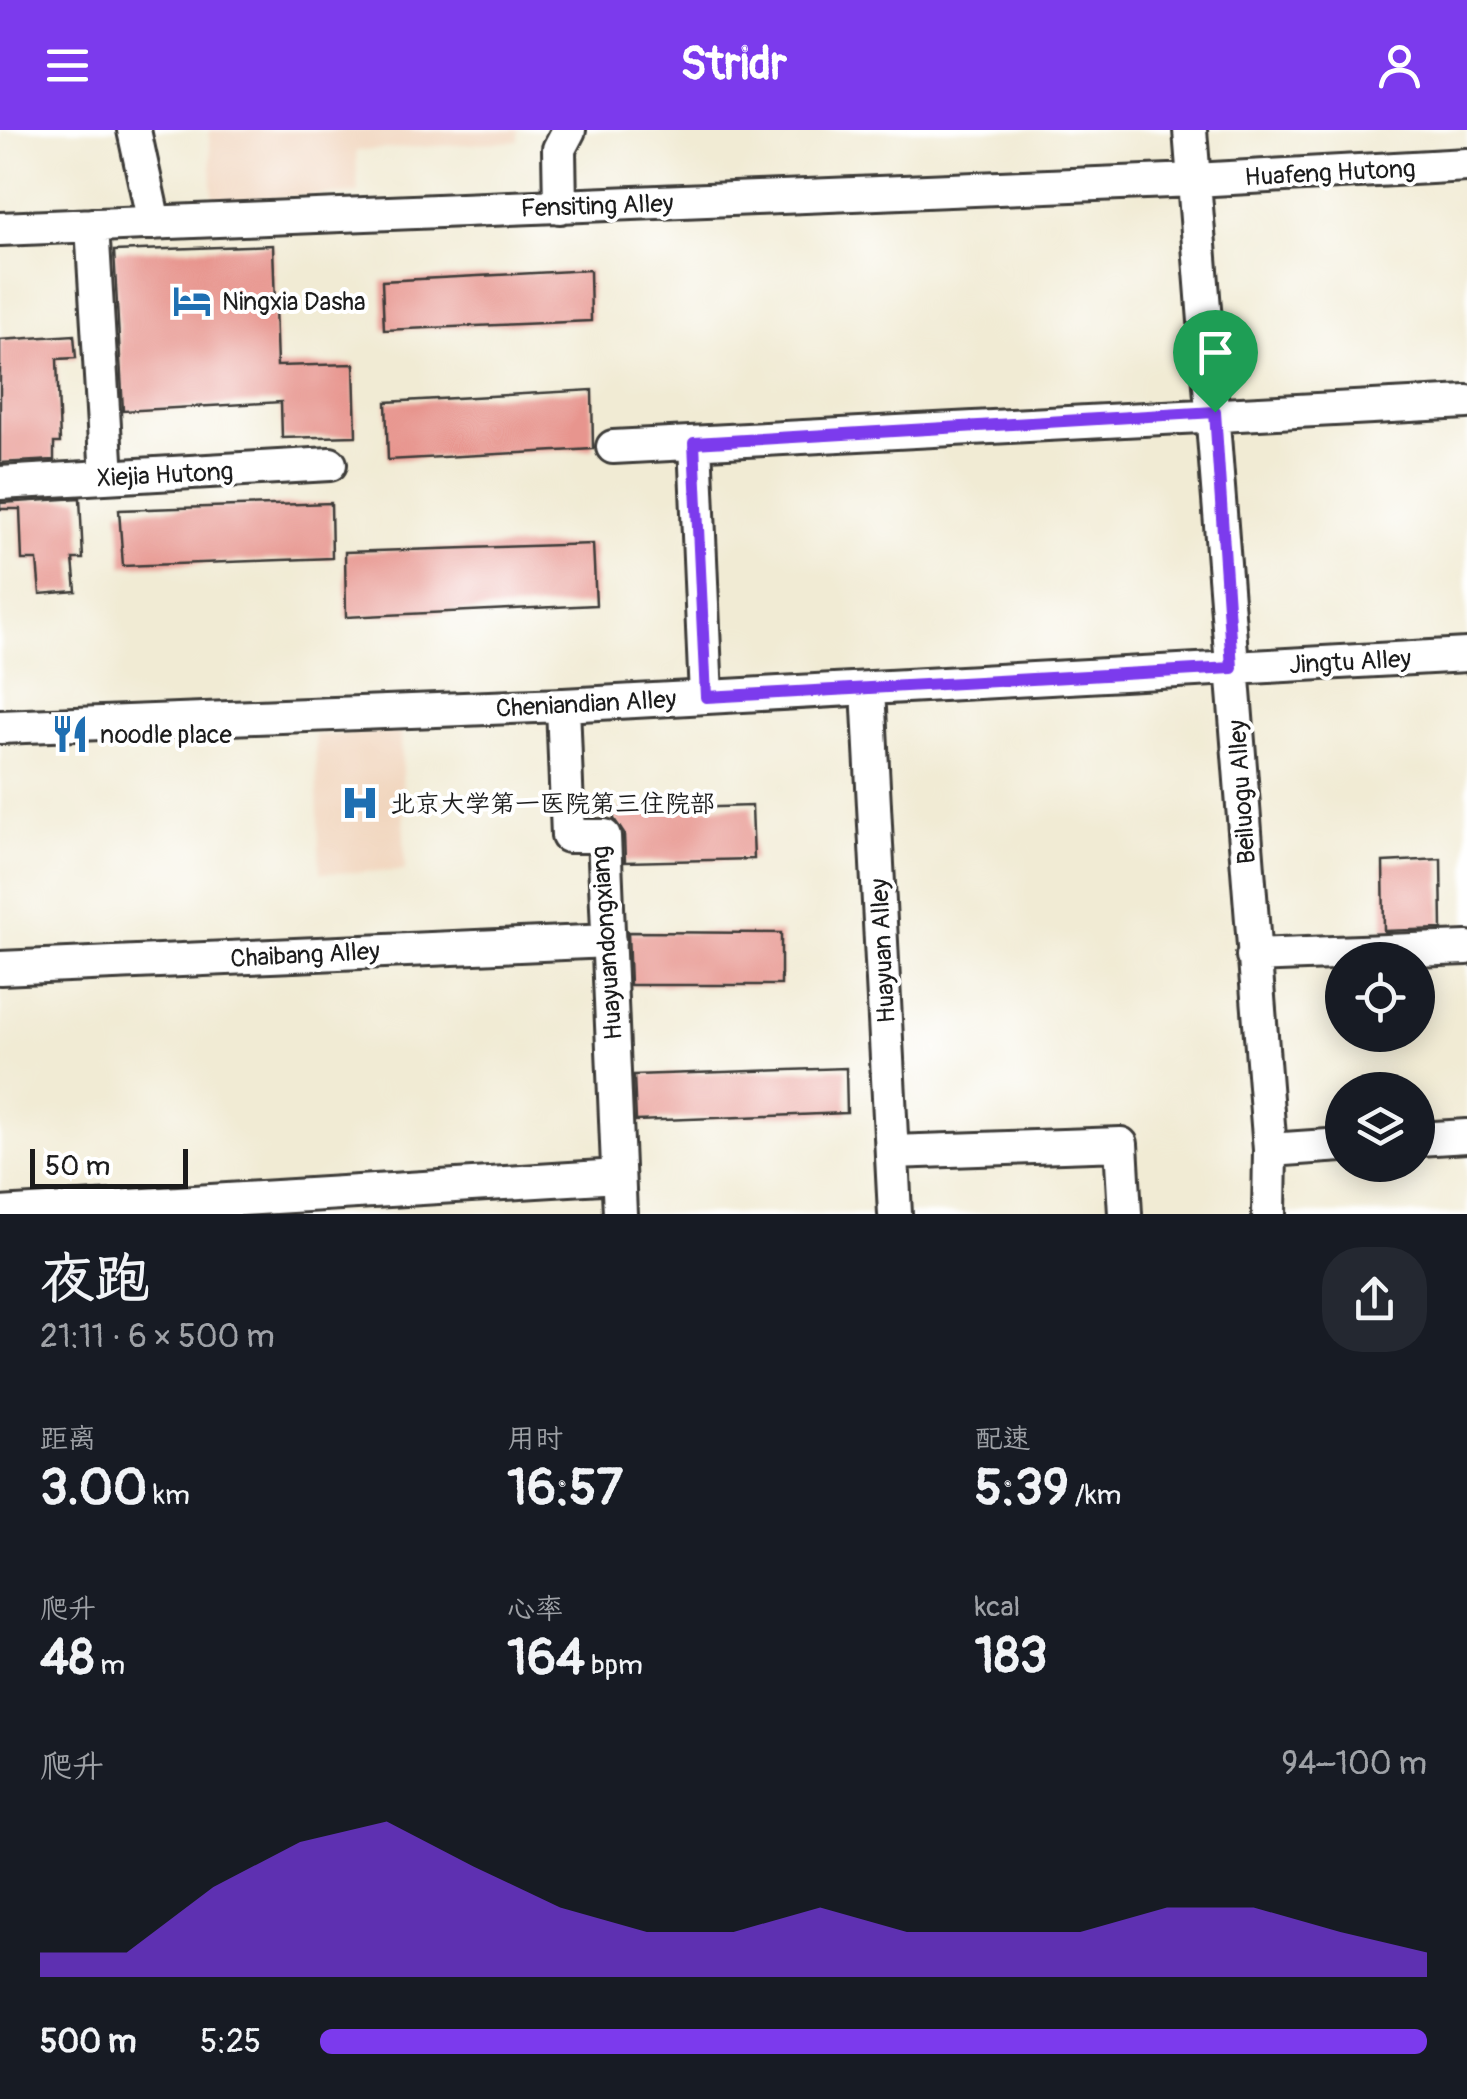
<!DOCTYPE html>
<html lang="zh">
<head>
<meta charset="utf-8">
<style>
	:root { --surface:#171b24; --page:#242831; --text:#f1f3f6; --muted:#9ea1a6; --accent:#7c3aed }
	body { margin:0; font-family:Pangolin,"LXGW WenKai TC",sans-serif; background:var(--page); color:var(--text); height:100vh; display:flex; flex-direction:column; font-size:38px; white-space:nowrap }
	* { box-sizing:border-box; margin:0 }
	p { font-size:32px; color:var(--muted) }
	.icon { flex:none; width:55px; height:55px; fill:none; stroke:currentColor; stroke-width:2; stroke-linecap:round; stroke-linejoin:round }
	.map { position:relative; height:1084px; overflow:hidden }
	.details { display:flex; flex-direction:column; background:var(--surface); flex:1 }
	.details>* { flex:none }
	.controls { position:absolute; left:1325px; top:812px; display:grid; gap:20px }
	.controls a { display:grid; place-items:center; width:110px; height:110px; border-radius:50%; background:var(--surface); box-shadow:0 5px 25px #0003; font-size:50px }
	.scale { position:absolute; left:30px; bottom:25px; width:158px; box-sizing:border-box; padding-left:10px; border:5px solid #1c1c1c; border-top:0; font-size:28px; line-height:35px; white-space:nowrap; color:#1c1c1c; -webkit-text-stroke:8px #fff; paint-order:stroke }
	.pin { position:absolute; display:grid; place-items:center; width:85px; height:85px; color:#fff; margin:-102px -42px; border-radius:50% 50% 50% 0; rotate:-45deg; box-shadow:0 0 10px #0007 }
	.pin .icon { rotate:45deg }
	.round { display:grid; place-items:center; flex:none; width:105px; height:105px; border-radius:40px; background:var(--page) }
	.headline { display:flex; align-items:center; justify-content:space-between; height:170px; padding:0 40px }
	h1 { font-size:55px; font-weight:700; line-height:75px }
	.metrics { display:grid; grid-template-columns:repeat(3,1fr); gap:15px; height:170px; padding:10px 40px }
	.metrics div { display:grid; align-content:center }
	.metrics b { font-size:50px; font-weight:700 }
	.metrics small { font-size:28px; font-weight:400 }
	.metrics p { font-size:28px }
	.chart { height:280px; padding:20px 40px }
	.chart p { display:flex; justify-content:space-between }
	.chart svg { width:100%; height:180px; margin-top:10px; fill:var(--accent); opacity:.7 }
	ul { padding:0 40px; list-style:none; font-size:32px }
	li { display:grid; grid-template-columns:160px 120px 1fr; align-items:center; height:75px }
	li i { height:25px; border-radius:12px; background:var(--accent) }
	header { display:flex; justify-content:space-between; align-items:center; height:130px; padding:0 40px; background:var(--accent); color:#fff; font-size:45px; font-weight:700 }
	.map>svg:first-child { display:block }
	.built { fill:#f1d5bd }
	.building { fill:#e7958e }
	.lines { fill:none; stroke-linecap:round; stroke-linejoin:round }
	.minor-casing { stroke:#3c3b38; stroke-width:38 }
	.minor { stroke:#fff; stroke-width:32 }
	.route-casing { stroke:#fff; stroke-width:20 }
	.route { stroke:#7c3aed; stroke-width:12 }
	.labels { text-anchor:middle; stroke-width:8; stroke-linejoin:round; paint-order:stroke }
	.street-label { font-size:25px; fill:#1c1c1c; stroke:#fff }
	.poi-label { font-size:25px; fill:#1c1c1c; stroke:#fff; text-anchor:start }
</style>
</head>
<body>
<header><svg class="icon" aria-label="menu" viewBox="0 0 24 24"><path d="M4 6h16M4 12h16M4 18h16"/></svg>Stridr<svg class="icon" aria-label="person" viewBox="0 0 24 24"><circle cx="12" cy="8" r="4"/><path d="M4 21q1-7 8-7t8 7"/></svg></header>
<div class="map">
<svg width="1467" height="1084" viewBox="0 0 1467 1084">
	<rect width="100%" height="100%" fill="#fff"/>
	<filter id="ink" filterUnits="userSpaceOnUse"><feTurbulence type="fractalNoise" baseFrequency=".01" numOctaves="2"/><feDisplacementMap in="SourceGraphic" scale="20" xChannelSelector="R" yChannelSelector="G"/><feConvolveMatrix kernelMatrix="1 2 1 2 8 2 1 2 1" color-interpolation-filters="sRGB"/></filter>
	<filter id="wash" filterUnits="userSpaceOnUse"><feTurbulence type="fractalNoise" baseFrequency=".0048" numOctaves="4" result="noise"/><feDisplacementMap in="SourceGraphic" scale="40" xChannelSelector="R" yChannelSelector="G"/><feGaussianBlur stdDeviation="2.25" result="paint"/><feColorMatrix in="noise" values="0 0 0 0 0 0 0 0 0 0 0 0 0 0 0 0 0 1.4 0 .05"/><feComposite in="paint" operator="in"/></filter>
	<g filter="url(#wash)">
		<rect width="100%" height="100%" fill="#f1ebd4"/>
		<path class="built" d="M209 0H518V11L356 21 358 63 213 72Z
			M401 601 405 741 320 743 315 605Z"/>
		<g id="blocks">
			<path class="building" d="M273 115 277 236 354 234 356 306 282 308 281 272 123 281 114 121Z
				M590 140 591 191 384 200 382 151Z
				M74 205 76 228 57 229 60 313H54V330L0 333V210Z
				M592 260 593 319 388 330 386 272Z
				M80 368 83 429H73L76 461 40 464 37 430H22L20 379H0V373Z
				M331 373 332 428 123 436 119 380Z
				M593 414 596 475 346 487 345 422Z
				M752 676 754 729 625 732 624 704 614 689 613 680Z
				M1441 729 1442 799 1384 801 1383 732Z
				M628 802 781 803V855H630Z
				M846 938 847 983 636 991 634 945Z"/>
		</g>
	</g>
	<g filter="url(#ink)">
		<use href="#blocks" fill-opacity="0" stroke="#3c3b38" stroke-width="2.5"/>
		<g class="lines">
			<g class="minor-casing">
				<path id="minor" d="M134 0 154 93
					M1190 0 1270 1020 1269 1084
					M560 77 559 19 569 0
					M92 95 107 347
					M0 99 1194 50 1467 35
					M695 313 706 567
					M613 317 1467 272
					M0 353 330 334
					M868 559 895 1084
					M563 575 568 706H604L620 1084
					M0 597 563 575 1467 525
					M1253 826 1467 818
					M0 838 609 811
					M1418 1009 1467 1006
					M1270 1020 1342 1015
					M892 1022 1121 1014 1125 1084
					M0 1084 618 1046"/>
			</g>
			<use href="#minor" class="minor"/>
		</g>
	</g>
	<g class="lines" filter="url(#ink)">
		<g class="route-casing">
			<path id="route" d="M1215 282 1232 538 706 567 694 313Z"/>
		</g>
		<use href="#route" class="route"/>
	</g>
	<defs>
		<g id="hotel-bare" transform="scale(3)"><path d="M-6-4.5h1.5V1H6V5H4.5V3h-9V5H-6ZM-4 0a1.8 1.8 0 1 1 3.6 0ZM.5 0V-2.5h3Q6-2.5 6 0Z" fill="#1f6fb2" stroke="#fff" stroke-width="2.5" paint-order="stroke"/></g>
		<g id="restaurant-bare" transform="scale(3)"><path d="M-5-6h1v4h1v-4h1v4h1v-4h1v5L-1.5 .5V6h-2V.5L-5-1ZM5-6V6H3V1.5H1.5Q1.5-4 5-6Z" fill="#1f6fb2" stroke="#fff" stroke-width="2.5" paint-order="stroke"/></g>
		<g id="hospital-bare" transform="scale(3)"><path d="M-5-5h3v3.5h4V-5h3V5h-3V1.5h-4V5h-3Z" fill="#1f6fb2" stroke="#fff" stroke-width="2.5" paint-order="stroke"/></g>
	</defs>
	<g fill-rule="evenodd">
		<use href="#hotel-bare" x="192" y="171"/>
		<use href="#restaurant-bare" x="70" y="604"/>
		<use href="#hospital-bare" x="360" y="673"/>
	</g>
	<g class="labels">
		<g class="street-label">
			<text transform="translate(1330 42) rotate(-3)" y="9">Huafeng Hutong</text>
			<text transform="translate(597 75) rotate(-2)" y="9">Fensiting Alley</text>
			<text transform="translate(165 344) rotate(-3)" y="9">Xiejia Hutong</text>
			<text transform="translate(1350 531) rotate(-3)" y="9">Jingtu Alley</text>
			<text transform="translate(586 573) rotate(-3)" y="9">Cheniandian Alley</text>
			<text transform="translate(1241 662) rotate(-94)" y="9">Beiluogu Alley</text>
			<text transform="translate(606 813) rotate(-94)" y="9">Huayuandongxiang</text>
			<text transform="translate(882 821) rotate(-93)" y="9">Huayuan Alley</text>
			<text transform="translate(305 824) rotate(-3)" y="9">Chaibang Alley</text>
		</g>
		<g class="poi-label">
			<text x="222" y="180">Ningxia Dasha</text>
			<text x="100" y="613">noodle place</text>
			<text x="390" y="682">北京大学第一医院第三住院部</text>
		</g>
	</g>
</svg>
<div class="controls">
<a><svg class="icon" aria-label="locate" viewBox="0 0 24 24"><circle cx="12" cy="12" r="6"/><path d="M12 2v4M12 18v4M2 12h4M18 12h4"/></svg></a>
<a><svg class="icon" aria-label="layers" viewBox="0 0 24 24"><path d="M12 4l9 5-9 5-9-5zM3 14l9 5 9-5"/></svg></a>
</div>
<div class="scale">50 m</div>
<div class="pin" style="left:1215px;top:282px;background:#1e9e55"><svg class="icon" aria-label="arrive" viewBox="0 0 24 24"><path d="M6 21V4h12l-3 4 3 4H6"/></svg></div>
</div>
<section class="details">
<div class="headline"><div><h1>夜跑</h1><p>21:11 · 6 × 500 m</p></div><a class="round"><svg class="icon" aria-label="share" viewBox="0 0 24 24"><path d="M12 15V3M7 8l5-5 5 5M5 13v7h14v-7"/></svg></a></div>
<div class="metrics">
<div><p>距离</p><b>3.00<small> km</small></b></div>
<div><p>用时</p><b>16:57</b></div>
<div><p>配速</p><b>5:39<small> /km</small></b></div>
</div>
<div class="metrics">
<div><p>爬升</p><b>48<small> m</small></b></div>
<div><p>心率</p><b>164<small> bpm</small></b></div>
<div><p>kcal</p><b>183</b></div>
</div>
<div class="chart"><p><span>爬升</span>94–100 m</p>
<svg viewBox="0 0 160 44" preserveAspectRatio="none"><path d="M0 44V38L10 38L20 22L30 11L40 6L50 17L60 27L70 33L80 33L90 27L100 33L110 33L120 33L130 27L140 27L150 33L160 38V44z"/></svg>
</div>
<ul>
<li><b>500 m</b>5:25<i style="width:100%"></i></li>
</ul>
</section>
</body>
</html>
